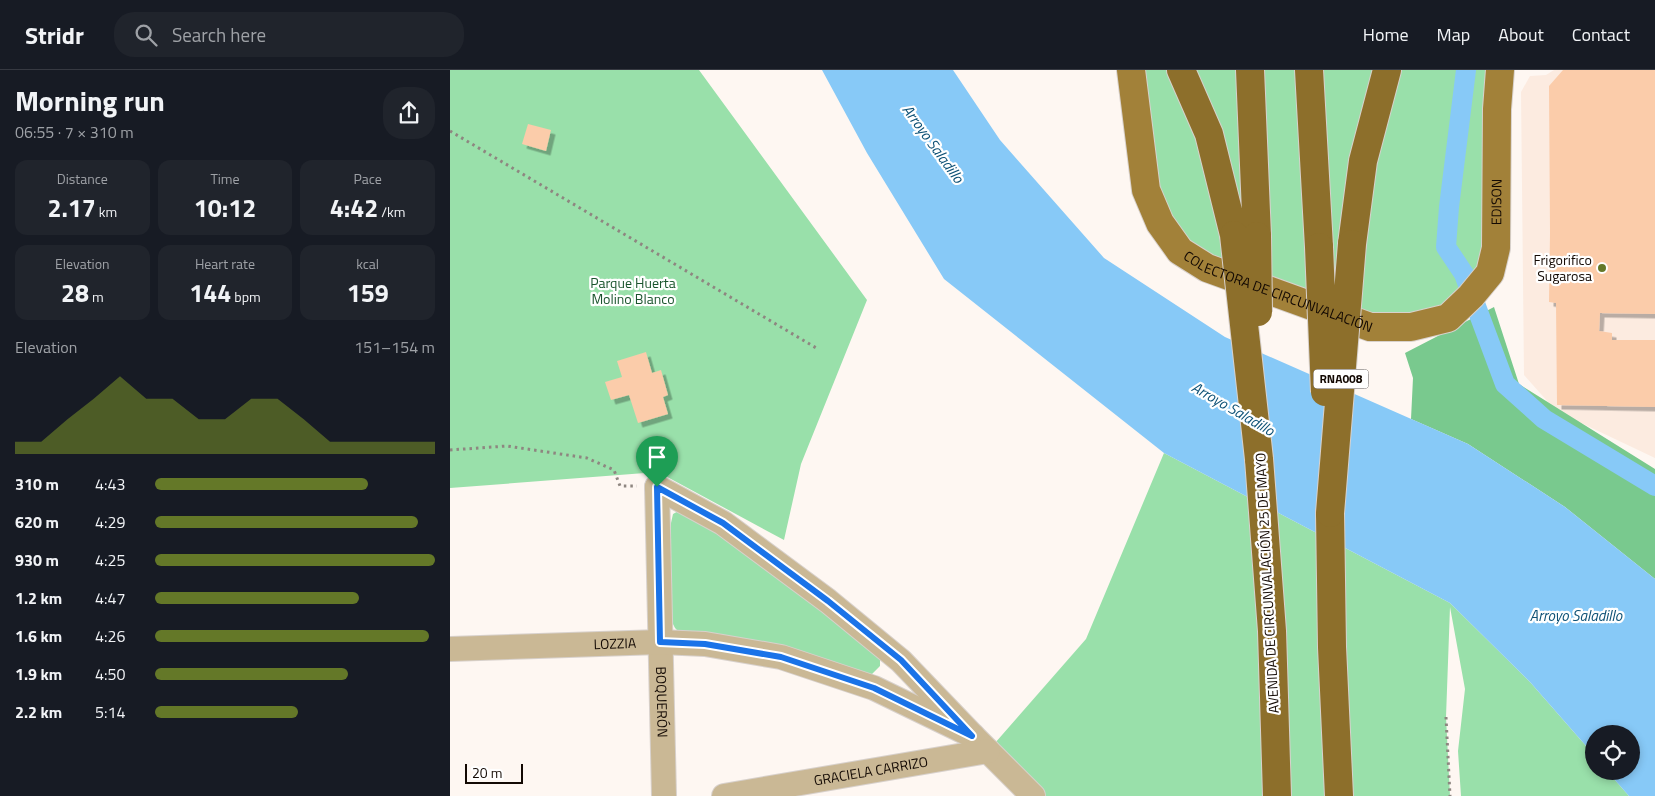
<!DOCTYPE html>
<html lang="en">
<head>
<meta charset="utf-8">
<style>
	:root { --surface:#171b24; --page:#20242c; --text:#f1f3f6; --muted:#9ea1a6; --line:#363941; --accent:#647828 }
	body { margin:0; font-family:"Titillium Web",sans-serif; background:var(--page); color:var(--text); height:100vh; display:flex; flex-direction:column; font-size:19px; white-space:nowrap }
	* { box-sizing:border-box; margin:0 }
	p { font-size:16px; color:var(--muted) }
	.icon { flex:none; width:28px; height:28px; fill:none; stroke:currentColor; stroke-width:2; stroke-linecap:round; stroke-linejoin:round }
	.map { position:relative; flex:1; overflow:hidden }
	.side { display:flex; flex-direction:column; background:var(--surface); width:450px }
	.side>* { flex:none }
	.controls { position:absolute; left:1135px; top:655px; display:grid; gap:10px }
	.controls a { display:grid; place-items:center; width:55px; height:55px; border-radius:50%; background:var(--surface); box-shadow:0 2px 8px #0003; font-size:25px }
	.scale { position:absolute; left:15px; bottom:12px; width:58px; box-sizing:border-box; padding-left:5px; border:2px solid #130903; border-top:0; font-size:14px; line-height:18px; white-space:nowrap; color:#130903; -webkit-text-stroke:4px #fff; paint-order:stroke }
	.pin { position:absolute; display:grid; place-items:center; width:42px; height:42px; color:#fff; margin:-51px -21px; border-radius:50% 50% 50% 0; rotate:-45deg; box-shadow:0 0 5px #0007 }
	.pin .icon { rotate:45deg }
	.round { display:grid; place-items:center; flex:none; width:52px; height:52px; border-radius:20px; background:var(--page) }
	.overview { display:flex; align-items:center; justify-content:space-between; height:85px; padding:0 15px }
	h1 { font-size:28px; font-weight:700; line-height:38px }
	.metrics { display:grid; grid-template-columns:repeat(3,1fr); gap:8px; height:85px; padding:5px 15px }
	.metrics div { display:grid; align-content:center; border-radius:12px; background:var(--page); text-align:center }
	.metrics b { font-size:25px; font-weight:700 }
	.metrics small { font-size:14px; font-weight:400 }
	.metrics p { font-size:14px }
	.chart { height:140px; padding:10px 15px }
	.chart p { display:flex; justify-content:space-between }
	.chart svg { width:100%; height:90px; margin-top:5px; fill:var(--accent); opacity:.7 }
	ul { padding:0 15px; list-style:none; font-size:16px }
	li { display:grid; grid-template-columns:80px 60px 1fr; align-items:center; height:38px }
	li i { height:12px; border-radius:6px; background:var(--accent) }
	header { display:flex; align-items:center; gap:30px; box-sizing:border-box; height:70px; padding:0 25px; background:var(--surface); border-bottom:1px solid var(--line) }
	header strong { font-size:24px }
	nav { display:flex; gap:28px; margin-inline-start:auto; font-size:18px }
	.search { width:350px; height:45px; background:var(--page); display:flex; align-items:center; gap:12px; box-sizing:border-box; padding:0 18px; border-radius:20px; color:var(--muted); font-size:19px }
	main { display:flex; flex:1; min-height:0 }
	.map>svg:first-child { display:block }
	.built { fill:#fcebe0 }
	.green { fill:#99e0aa }
	.forest { fill:#79c98e }
	.water { fill:#87c9f7 }
	.lines { fill:none; stroke-linecap:round; stroke-linejoin:round }
	.canal { stroke:#87c9f7; stroke-width:20 }
	.building { fill:#fbccaa; filter:url(#shadow) }
	.minor-casing { stroke:#d8d1cc; stroke-width:26 }
	.major-casing { stroke:#d8d1cc; stroke-width:30 }
	.highway-casing { stroke:#d8d1cc; stroke-width:30 }
	.path { stroke:#8e8680; stroke-width:3; stroke-dasharray:2.5 4; stroke-linecap:butt }
	.minor { stroke:#cab895; stroke-width:24 }
	.major { stroke:#a28139; stroke-width:28 }
	.highway { stroke:#8d6f2b; stroke-width:28 }
	.highway-bridge-casing { stroke:#d8d1cc; stroke-width:30; stroke-linecap:butt }
	.highway-bridge { stroke:#8d6f2b; stroke-width:28 }
	.route-casing { stroke:#fff; stroke-width:10 }
	.route { stroke:#1a73e8; stroke-width:6 }
	.poi-dot { fill:#647828; stroke:#fff; stroke-width:2 }
	.labels { text-anchor:middle; stroke-width:4.5; stroke-linejoin:round; paint-order:stroke }
	.shield { fill:#fff; stroke:#5a534f; stroke-width:1 }
	.shield-label { font-size:12px; font-weight:bold; fill:#130903 }
	.street-label { font-size:14px; fill:#130903; stroke:#fff }
	.poi-label { font-size:14px; fill:#130903; stroke:#fff; text-anchor:end }
	.park-label { font-size:14px; fill:#1a542d; stroke:#fff }
	.water-label { font-size:15px; font-style:italic; fill:#0c5075; stroke:#fff }
</style>
</head>
<body>
<header>
<strong>Stridr</strong>
<div class="search"><svg class="icon" aria-label="search" viewBox="0 0 24 24"><circle cx="10" cy="10" r="6"/><path d="M15 15l6 6"/></svg>Search here</div>
<nav><a>Home</a><a>Map</a><a>About</a><a>Contact</a></nav>
</header>
<main>
<section class="side">
<div class="overview"><div><h1>Morning run</h1><p>06:55 · 7 × 310 m</p></div><a class="round"><svg class="icon" aria-label="share" viewBox="0 0 24 24"><path d="M12 15V3M7 8l5-5 5 5M5 13v7h14v-7"/></svg></a></div>
<div class="metrics">
<div><p>Distance</p><b>2.17<small> km</small></b></div>
<div><p>Time</p><b>10:12</b></div>
<div><p>Pace</p><b>4:42<small> /km</small></b></div>
</div>
<div class="metrics">
<div><p>Elevation</p><b>28<small> m</small></b></div>
<div><p>Heart rate</p><b>144<small> bpm</small></b></div>
<div><p>kcal</p><b>159</b></div>
</div>
<div class="chart"><p><span>Elevation</span>151–154 m</p>
<svg viewBox="0 0 160 44" preserveAspectRatio="none"><path d="M0 44V38L10 38L20 27L30 17L40 6L50 17L60 17L70 27L80 27L90 17L100 17L110 27L120 38L130 38L140 38L150 38L160 38V44z"/></svg>
</div>
<ul>
<li><b>310 m</b>4:43<i style="width:76%"></i></li>
<li><b>620 m</b>4:29<i style="width:94%"></i></li>
<li><b>930 m</b>4:25<i style="width:100%"></i></li>
<li><b>1.2 km</b>4:47<i style="width:73%"></i></li>
<li><b>1.6 km</b>4:26<i style="width:98%"></i></li>
<li><b>1.9 km</b>4:50<i style="width:69%"></i></li>
<li><b>2.2 km</b>5:14<i style="width:51%"></i></li>
</ul>
</section>
<div class="map">
<svg width="1205" height="726" viewBox="0 0 1205 726">
	<defs>
		<filter id="shadow"><feDropShadow dx="4.5" dy="4.5" stdDeviation="0" flood-color="#0004"/></filter>
	</defs>
	<rect width="100%" height="100%" fill="#fef7f2"/>
	<path class="built" d="M1104 0H1205V388L1106 341 1074 305 1071 22 1080 6 1096 5Z"/>
	<path class="green" d="M0 0H249L417 230 351 394 334 470 208 402 0 418Z
		M681 0H1050L1040 203 961 257 757 198 710 153Z
		M714 383 1000 533 1080 612 1144 685V701H1157L1179 726H1011L1008 681 1015 619 1000 537 996 647 1000 726H583L538 681 636 569Z
		M232 439 241 441 430 583V596L420 606 232 565 225 558 220 548 221 453 223 444Z"/>
	<path class="forest" d="M1044 237 1069 314 1205 399V509L1115 437 1018 374 961 349 963 308 955 283Z"/>
	<path class="water" d="M372 0H503L550 70 654 188 775 267 1018 374 1115 437 1205 509V726H1179L1157 701H1181V664H1144V685L1080 612 1000 533 714 383 494 209 417 83Z"/>
	<g class="lines">
		<path class="canal" d="M1016 0 999 137 996 177 1014 204 1055 314 1094 349 1205 416"/>
	</g>
	<path class="building" d="M1113 0H1205V244L1150 243 1149 261 1162 263V270H1205V337L1107 335 1106 233 1099 232 1100 163 1099 16Z
		M78 54 101 60 96 81 72 74Z
		M196 282 202 303 211 300 218 325 213 327 218 344 188 353 179 325 161 330 155 312 172 307 167 291Z"/>
	<g class="lines">
		<g class="minor-casing">
			<g id="minor">
				<path d="M207 417 273 453 378 531 451 591 523 666 583 726"/>
				<path id="s1" d="M207 417 214 726"/>
				<path id="s2" d="M0 579 210 572 255 574 331 587 424 618 523 666"/>
				<path id="s3" d="M274 726 538 681"/>
			</g>
		</g>
		<g class="major-casing">
			<g id="major">
				<path id="s4" d="M681 0 696 120 710 153 730 181 757 198 920 257H961L998 248 1021 226 1040 203 1046 178 1047 39 1050 0"/>
			</g>
		</g>
		<g class="highway-casing">
			<path id="highway" d="M731 0 759 64 784 165
				M800 0 807 166
				M859 0 869 177
				M902 174 913 91 937 0
				M809 389 822 561 827 726
				M880 443 882 577 889 726"/>
		</g>
		<path class="path" d="M0 61 368 279
			M0 380 57 376 137 388 164 400 170 416H187
			M996 647 1000 726"/>
		<use href="#minor" class="minor"/>
		<use href="#major" class="major"/>
		<use href="#highway" class="highway"/>
		<g class="highway-bridge-casing">
			<path id="highway-bridge" d="M784 165 809 389
				M807 166 808 242
				M869 177 875 322
				M880 443 902 174"/>
		</g>
		<use href="#highway-bridge" class="highway-bridge"/>
	</g>
	<g class="lines">
		<g class="route-casing">
			<path id="route" d="M207 417 273 453 378 531 451 590 522 666 424 618 331 587 255 574 210 572Z"/>
		</g>
		<use href="#route" class="route"/>
	</g>
	<circle class="poi-dot" cx="1152" cy="198" r="5"/>
	<g class="labels">
		<rect class="shield" x="863.5" y="299.5" width="55" height="19" rx="4"/>
		<g class="shield-label">
			<text x="891" y="313">RNA008</text>
		</g>
		<g class="street-label">
			<text dy="5" stroke="none"><textPath href="#s4" startOffset="609">EDISON</textPath></text>
			<text dy="5" stroke="none"><textPath href="#s4" startOffset="298">COLECTORA DE CIRCUNVALACIÓN</textPath></text>
			<text transform="translate(817 513) rotate(-93)" y="5">AVENIDA DE CIRCUNVALACIÓN 25 DE MAYO</text>
			<text dy="5" stroke="none"><textPath href="#s2" startOffset="165">LOZZIA</textPath></text>
			<text dy="5" stroke="none"><textPath href="#s1" startOffset="215">BOQUERÓN</textPath></text>
			<text dy="5" stroke="none"><textPath href="#s3" startOffset="149">GRACIELA CARRIZO</textPath></text>
		</g>
		<g class="poi-label">
			<text x="1142" y="195">Frigorifico<tspan x="1142" dy="16">Sugarosa</tspan></text>
		</g>
		<g class="park-label">
			<text x="183" y="218">Parque Huerta<tspan x="183" dy="16">Molino Blanco</tspan></text>
		</g>
		<g class="water-label">
			<text transform="translate(483 74) rotate(54)" y="5">Arroyo Saladillo</text>
			<text transform="translate(783 339) rotate(30)" y="5">Arroyo Saladillo</text>
			<text x="1126" y="551">Arroyo Saladillo</text>
		</g>
	</g>
</svg>
<div class="controls">
<a><svg class="icon" aria-label="locate" viewBox="0 0 24 24"><circle cx="12" cy="12" r="6"/><path d="M12 2v4M12 18v4M2 12h4M18 12h4"/></svg></a>
</div>
<div class="scale">20 m</div>
<div class="pin" style="left:207px;top:417px;background:#1e9e55"><svg class="icon" aria-label="arrive" viewBox="0 0 24 24"><path d="M6 21V4h12l-3 4 3 4H6"/></svg></div>
</div>
</main>
</body>
</html>
